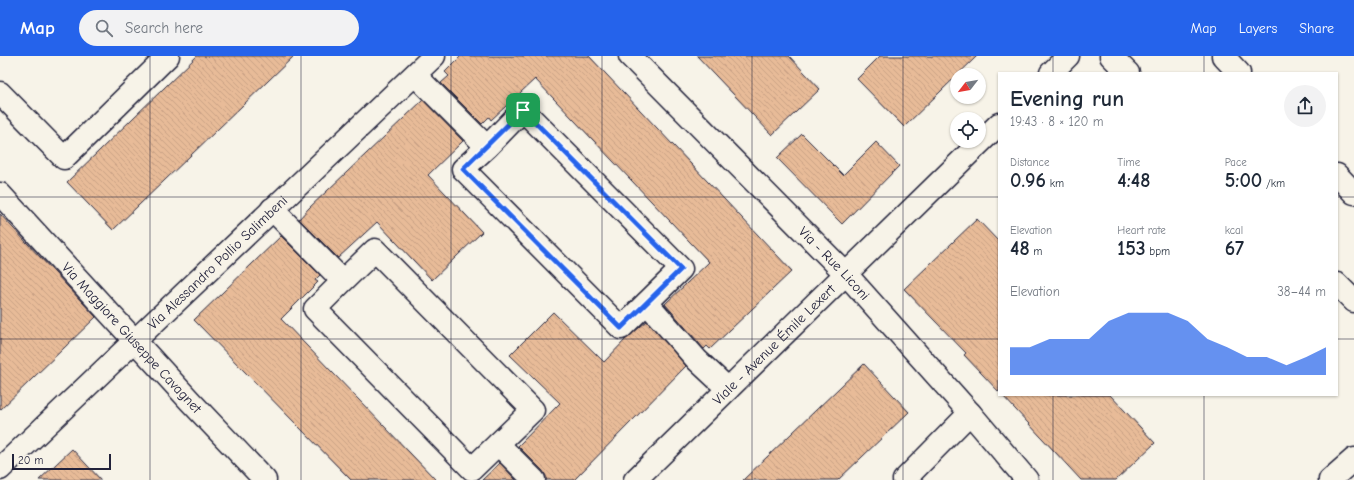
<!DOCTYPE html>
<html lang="en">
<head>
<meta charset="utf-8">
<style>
	:root { --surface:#fff; --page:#f2f2f3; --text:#1f2937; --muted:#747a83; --accent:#2563eb }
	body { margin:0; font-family:"Comic Neue",sans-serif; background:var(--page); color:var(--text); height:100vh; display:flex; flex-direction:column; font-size:15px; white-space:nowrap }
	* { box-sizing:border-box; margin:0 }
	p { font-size:13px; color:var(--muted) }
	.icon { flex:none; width:22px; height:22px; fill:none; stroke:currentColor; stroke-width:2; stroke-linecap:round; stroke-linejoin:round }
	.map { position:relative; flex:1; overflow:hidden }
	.panel { position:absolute; left:998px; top:16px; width:340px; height:324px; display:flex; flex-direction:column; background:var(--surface); border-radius:0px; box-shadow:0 1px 3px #0004 }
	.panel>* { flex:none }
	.needle { width:26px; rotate:239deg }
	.fabs { position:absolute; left:950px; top:12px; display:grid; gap:8px }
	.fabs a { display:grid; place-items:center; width:36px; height:36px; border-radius:50%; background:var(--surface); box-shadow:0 1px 3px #0004; font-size:20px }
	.scale { position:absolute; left:12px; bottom:10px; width:99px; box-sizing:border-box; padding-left:4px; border:2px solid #22223b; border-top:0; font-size:11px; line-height:14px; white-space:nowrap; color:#22223b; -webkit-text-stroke:3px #f7f3e8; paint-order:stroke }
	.pin { position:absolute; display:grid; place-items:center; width:34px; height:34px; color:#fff; margin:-17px; border-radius:8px; box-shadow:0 2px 6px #0006 }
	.round { display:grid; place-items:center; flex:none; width:42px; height:42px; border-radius:21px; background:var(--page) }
	.summary { display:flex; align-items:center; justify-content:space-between; height:68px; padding:0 12px }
	h1 { font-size:22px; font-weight:700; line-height:30px }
	.stats { display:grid; grid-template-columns:repeat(3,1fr); gap:6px; height:68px; padding:4px 12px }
	.stats div { display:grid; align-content:center }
	.stats b { font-size:20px; font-weight:700 }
	.stats small { font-size:11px; font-weight:400 }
	.stats p { font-size:11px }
	.chart { height:112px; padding:8px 12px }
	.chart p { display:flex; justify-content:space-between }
	.chart svg { width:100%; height:72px; margin-top:4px; fill:var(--accent); opacity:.7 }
	header { display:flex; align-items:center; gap:24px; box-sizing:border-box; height:56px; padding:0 20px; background:var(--accent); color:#fff }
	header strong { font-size:19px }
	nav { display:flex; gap:22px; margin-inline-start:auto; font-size:14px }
	.search { width:280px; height:36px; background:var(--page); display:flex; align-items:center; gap:10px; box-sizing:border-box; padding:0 14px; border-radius:22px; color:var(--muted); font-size:15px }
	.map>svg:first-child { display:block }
	.building { fill:url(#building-back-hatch); stroke:#22223b }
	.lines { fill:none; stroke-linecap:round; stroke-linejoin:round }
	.minor-casing { stroke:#22223b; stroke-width:25 }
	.minor { stroke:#f7f3e8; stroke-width:22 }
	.route-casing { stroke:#fff; stroke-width:8 }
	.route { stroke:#2563eb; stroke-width:5 }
	.grid { fill:none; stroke:#22223b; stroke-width:1; stroke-opacity:0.55 }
	.labels { text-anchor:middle; stroke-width:3; stroke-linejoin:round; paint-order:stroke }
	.street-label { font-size:14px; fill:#22223b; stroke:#f7f3e8 }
</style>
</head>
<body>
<header>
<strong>Map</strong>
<div class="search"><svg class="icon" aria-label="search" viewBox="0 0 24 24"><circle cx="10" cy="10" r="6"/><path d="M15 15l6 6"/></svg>Search here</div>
<nav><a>Map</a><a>Layers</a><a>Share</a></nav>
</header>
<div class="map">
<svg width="1354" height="424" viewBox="0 0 1354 424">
	<defs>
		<pattern id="building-back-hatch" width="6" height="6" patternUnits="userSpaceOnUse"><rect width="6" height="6" fill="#e8bb98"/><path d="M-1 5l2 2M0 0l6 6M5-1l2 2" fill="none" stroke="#c7a084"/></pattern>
	</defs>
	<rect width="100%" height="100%" fill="#f7f3e8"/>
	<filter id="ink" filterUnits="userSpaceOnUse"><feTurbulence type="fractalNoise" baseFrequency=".025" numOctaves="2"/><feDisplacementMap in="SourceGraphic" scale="8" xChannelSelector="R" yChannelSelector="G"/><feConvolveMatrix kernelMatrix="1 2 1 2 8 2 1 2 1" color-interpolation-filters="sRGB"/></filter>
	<g filter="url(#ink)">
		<path class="building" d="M197 0H294L113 174 67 126Z
			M461 0H589L792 215 710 293 707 290 704 293 665 248 709 206 535 23 491 64 489 61 482 68 441 27 449 20 445 16Z
			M697 0H789L820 33 772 79Z
			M880 0H977L904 71 857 23Z
			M423 44 463 85 428 119 482 176 432 224 377 166 338 202 299 163 309 152Z
			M802 78 843 119 876 86 899 110 842 168 777 102Z
			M0 158 96 261 0 354Z
			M977 163 999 186V336L964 299 966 297 904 233Z
			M281 180 320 219 315 224 318 226 281 263 436 424H351L194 264Z
			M553 256 604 306 627 282 647 265 686 310 574 424H546V420L543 415 518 390 560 347 510 299Z
			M864 308 909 356 838 424H743Z
			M1002 339H1110L1155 387 1116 424H1081Z
			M72 393 101 424H39Z
			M500 407 516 424H482Z"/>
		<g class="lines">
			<g class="minor-casing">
				<g id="minor">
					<path id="s1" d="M630 0 846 218 970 357 1027 424"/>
					<path d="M1111 0 1128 17"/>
					<path d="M1223 0 1239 17"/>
					<path d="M1051 17 1068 0"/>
					<path d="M415 19 487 91 463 113 621 272 681 213 523 54 487 91"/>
					<path d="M0 37 64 102 168 0"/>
					<path d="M1337 119 1354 137"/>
					<path id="s2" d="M0 138 190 345 265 424"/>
					<path d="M272 153 343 225 315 253 472 413 533 354 375 194 343 225"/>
					<path d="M1337 228 1354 245"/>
					<path d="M647 247 697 304 728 333"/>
					<path d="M498 388 534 424"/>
					<path id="s3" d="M0 413 434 0"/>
					<path id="s4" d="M635 424 999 68"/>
					<path d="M904 424 970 357"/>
					<path d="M1330 424 1354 403"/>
				</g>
			</g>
			<use href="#minor" class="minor"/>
		</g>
	</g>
	<g class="lines" filter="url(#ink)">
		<g class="route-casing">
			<path id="route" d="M523 54 681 213 621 272 463 113Z"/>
		</g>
		<use href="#route" class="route"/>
	</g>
	<path class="grid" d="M150 0V424M301 0V424M451 0V424M602 0V424M752 0V424M903 0V424M1053 0V17M1204 0V17M0 141H999M1337 141H1354M0 283H999M1337 283H1354M1053 339V424M1204 339V424"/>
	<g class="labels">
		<g class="street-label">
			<text dy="5" stroke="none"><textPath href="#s3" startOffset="300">Via Alessandro Pollio Salimbeni</textPath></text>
			<text dy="5" stroke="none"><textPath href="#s1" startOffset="291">Via - Rue Liconi</textPath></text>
			<text dy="5" stroke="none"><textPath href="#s2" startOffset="195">Via Maggiore Giuseppe Cavagnet</textPath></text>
			<text dy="5" stroke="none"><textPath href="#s4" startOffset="194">Viale - Avenue Émile Lexert</textPath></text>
		</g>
	</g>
</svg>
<div class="fabs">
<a><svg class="needle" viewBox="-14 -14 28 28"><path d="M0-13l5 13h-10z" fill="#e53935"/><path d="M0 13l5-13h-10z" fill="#747a83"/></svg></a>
<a><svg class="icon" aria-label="locate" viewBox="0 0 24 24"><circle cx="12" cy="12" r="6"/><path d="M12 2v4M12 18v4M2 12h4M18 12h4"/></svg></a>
</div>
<div class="scale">20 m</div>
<div class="pin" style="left:523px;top:54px;background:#1e9e55"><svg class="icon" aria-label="arrive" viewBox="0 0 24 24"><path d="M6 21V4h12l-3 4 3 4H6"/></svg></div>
<section class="panel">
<div class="summary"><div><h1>Evening run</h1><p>19:43 · 8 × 120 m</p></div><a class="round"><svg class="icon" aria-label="share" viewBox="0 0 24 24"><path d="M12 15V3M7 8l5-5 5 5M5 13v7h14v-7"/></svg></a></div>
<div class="stats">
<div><p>Distance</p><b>0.96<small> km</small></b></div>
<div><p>Time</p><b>4:48</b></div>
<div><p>Pace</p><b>5:00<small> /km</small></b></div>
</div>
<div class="stats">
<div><p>Elevation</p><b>48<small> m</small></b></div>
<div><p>Heart rate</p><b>153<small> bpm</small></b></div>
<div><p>kcal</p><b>67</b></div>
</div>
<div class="chart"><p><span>Elevation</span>38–44 m</p>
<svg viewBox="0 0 160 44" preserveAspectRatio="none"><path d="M0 44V27L10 27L20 22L30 22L40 22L50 11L60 6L70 6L80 6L90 11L100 22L110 27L120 33L130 33L140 38L150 33L160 27V44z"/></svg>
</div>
</section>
</div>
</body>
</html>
